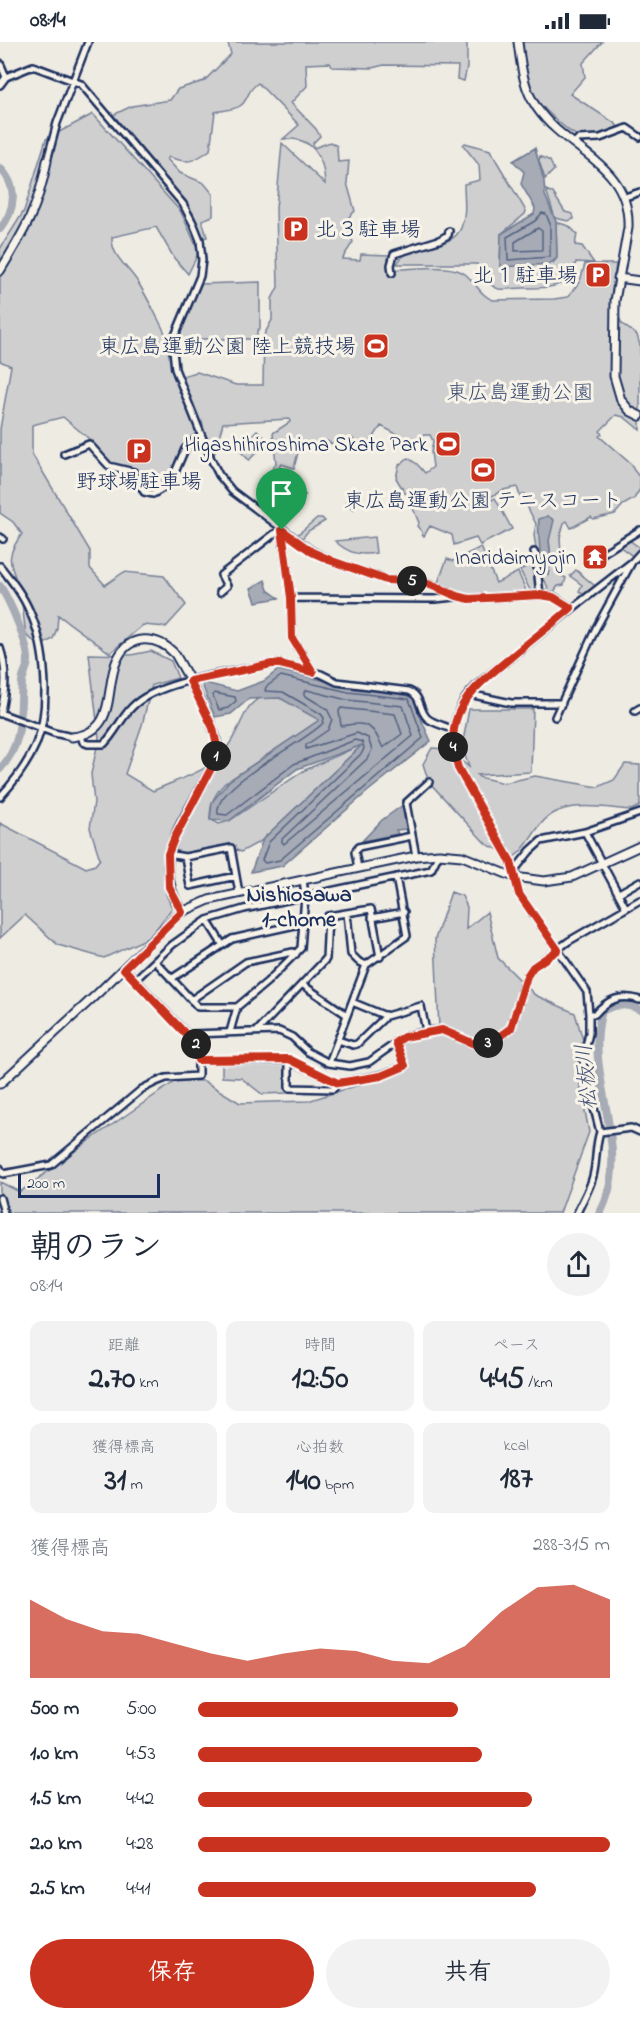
<!DOCTYPE html>
<html lang="ja">
<head>
<meta charset="utf-8">
<style>
	:root { --surface:#fff; --page:#f2f2f3; --text:#1f2937; --muted:#747a83; --accent:#c8321e }
	body { margin:0; font-family:"Indie Flower","Klee One",sans-serif; background:var(--page); color:var(--text); height:100vh; display:flex; flex-direction:column; font-size:22px; white-space:nowrap }
	* { box-sizing:border-box; margin:0 }
	p { font-size:20px; color:var(--muted) }
	.icon { flex:none; width:33px; height:33px; fill:none; stroke:currentColor; stroke-width:2; stroke-linecap:round; stroke-linejoin:round }
	.map { position:relative; height:1171px; overflow:hidden }
	.panel { display:flex; flex-direction:column; background:var(--surface); flex:1 }
	.panel>* { flex:none }
	.scale { position:absolute; left:18px; bottom:15px; width:142px; box-sizing:border-box; padding-left:6px; border:3px solid #1b2f5e; border-top:0; font-size:16px; line-height:21px; white-space:nowrap; color:#1b2f5e; -webkit-text-stroke:4px #f7f3e8; paint-order:stroke }
	.pin { position:absolute; display:grid; place-items:center; width:51px; height:51px; color:#fff; margin:-62px -26px; border-radius:50% 50% 50% 0; rotate:-45deg; box-shadow:0 0 6px #0007 }
	.pin .icon { rotate:45deg }
	.km { position:absolute; width:30px; height:30px; margin:-15px; border-radius:50%; background:#222; color:#fff; font-size:16px; line-height:30px; text-align:center }
	.round { display:grid; place-items:center; flex:none; width:63px; height:63px; border-radius:32px; background:var(--page) }
	.head { display:flex; align-items:center; justify-content:space-between; height:102px; padding:0 30px }
	h1 { font-size:33px; font-weight:800; line-height:45px }
	.figures { display:grid; grid-template-columns:repeat(3,1fr); gap:9px; height:102px; padding:6px 30px }
	.figures div { display:grid; align-content:center; border-radius:12px; background:var(--page); text-align:center }
	.figures b { font-size:30px; font-weight:800 }
	.figures small { font-size:16px; font-weight:400 }
	.figures p { font-size:16px }
	.chart { height:168px; padding:12px 30px }
	.chart p { display:flex; justify-content:space-between }
	.chart svg { width:100%; height:108px; margin-top:6px; fill:var(--accent); opacity:.7 }
	.button { display:flex; gap:12px; margin-top:auto; padding:12px 30px }
	.button a { flex:1; height:69px; border-radius:36px; background:var(--accent); color:#fff; font-size:24px; font-weight:800; line-height:69px; text-align:center }
	.button a+a { background:var(--page); color:var(--text) }
	ul { padding:0 30px; list-style:none; font-size:20px }
	li { display:grid; grid-template-columns:96px 72px 1fr; align-items:center; height:45px }
	li i { height:15px; border-radius:8px; background:var(--accent) }
	.status { display:flex; justify-content:space-between; align-items:center; height:42px; padding:0 30px; background:var(--surface); direction:ltr }
	.status svg { height:16px; fill:currentColor }
	.map>svg:first-child { display:block }
	.green { fill:#cfcfcf; stroke:#757f96; stroke-width:1.5; fill-rule:evenodd }
	.water { fill:#a6abb5; stroke:#6e7992; stroke-width:1.5 }
	.lines { fill:none; stroke-linecap:round; stroke-linejoin:round }
	.shore { stroke:#536181; stroke-width:1.5 }
	.river { stroke:#a6abb5; stroke-width:8 }
	.minor-casing { stroke:#1b2f5e; stroke-width:10 }
	.tertiary-casing { stroke:#1b2f5e; stroke-width:11 }
	.minor { stroke:#f7f3e8; stroke-width:5 }
	.tertiary { stroke:#f7f3e8; stroke-width:7 }
	.route-casing { stroke:#fff; stroke-width:12 }
	.route { stroke:#c8321e; stroke-width:8 }
	.labels { text-anchor:middle; stroke-width:6; stroke-linejoin:round; paint-order:stroke }
	.poi-label { font-size:21px; fill:#1b2f5e; stroke:#f7f3e8; text-anchor:end }
	.park-label { font-size:21px; fill:#3f4f75; stroke:#f7f3e8 }
	.neighbourhood-label { font-size:22px; font-weight:bold; fill:#1b2f5e; stroke:#f7f3e8 }
	.water-label { font-size:22px; font-style:italic; fill:#455478; stroke:#f7f3e8 }
</style>
</head>
<body>
<div class="status"><b>08:14</b><svg viewBox="0 0 49 12"><path d="M0 12V9h3v3zM5 12V6h3v6zM10 12V3h3v9zM15 12V0h3v12zM26 1h20v11H26zM47 4h2v5h-2z"/></svg></div>
<div class="map">
<svg width="640" height="1171" viewBox="0 0 640 1171">
	<rect width="100%" height="100%" fill="#eeebe2"/>
	<filter id="ink" filterUnits="userSpaceOnUse"><feTurbulence type="fractalNoise" baseFrequency=".0167" numOctaves="2"/><feDisplacementMap in="SourceGraphic" scale="12" xChannelSelector="R" yChannelSelector="G"/><feConvolveMatrix kernelMatrix="1 2 1 2 8 2 1 2 1" color-interpolation-filters="sRGB"/></filter>
	<g filter="url(#ink)">
		<path class="green" d="M230 0H467V25L464 39 457 37 458 24 384 23 372 26 332 25 330 21 306 22 307 44 291 61 316 87 320 94 313 101 314 106 330 100 337 104 338 120 349 119 347 141 355 169 344 180 353 200 342 217 360 218 361 212 389 213V228C407 227 451 221 465 232 475 240 481 254 493 258L554 257 568 255 580 239 585 222H616L611 257 622 282 637 293 640 303V388L624 375 616 373 600 389 602 392 599 394 632 423 633 427 640 436V447L634 457 623 463 615 472 593 477 591 475 571 486 567 479 564 481 560 495 561 512 556 514 554 522 558 532 566 536 564 543 558 544 553 551 544 549 548 546 545 539H541L534 493 536 482 527 464 530 462 524 452 520 454 517 445 503 448 490 455 492 458 495 456 512 487 480 503 476 496 454 503 452 493 430 484 424 494 422 493V490L417 484 419 481 410 459 396 436 399 423 408 416 417 422 425 431 433 425 431 410 433 399 430 393H423L416 402 381 384 368 404H360L352 396 349 399 345 410 327 399 300 403 294 426 281 422C270 440 289 452 306 453L296 455 285 450 280 456 274 444 271 430 276 421 273 391 290 380 289 377 223 381 213 417 206 397 202 380C196 395 192 393 184 403 170 421 178 439 152 449L144 446 136 429 111 423 88 396 63 375 32 383V412L90 509V526L105 543 124 530 164 534 186 563 166 585 143 583 110 611 58 573 57 586 53 597 44 602 35 600 26 593C24 580 23 567 21 554 15 524 0 521 22 492L13 480 0 471V387L11 324 0 319V207L24 169 46 97 93 72 181 170 199 210 188 232 174 216 156 185 112 195C111 215 129 225 139 242 145 252 168 294 170 304 171 315 170 325 174 336L197 330 236 343H263L264 293 272 278V257L278 245 276 166 282 101 325 142C324 115 313 94 283 97L299 83 258 41C246 49 249 58 240 64 234 68 223 68 215 70L210 108C193 120 189 122 169 115L167 117 180 131 204 141 213 152V174L202 178 207 195 203 196 194 173 184 158 113 73 132 64 170 58 178 47 204 39 231 12 228 1ZM547 474 551 518 548 532 540 525C545 508 533 494 547 474Z
			M520 0H602L583 21 585 35 570 52 616 82 619 87C585 102 579 99 553 75 544 66 534 58 530 46 524 32 523 15 520 0Z
			M465 101 490 108 526 169 525 172 501 192 500 224 553 221 557 216 556 180 569 184 577 192 575 203 582 204 594 221 576 220C569 248 547 246 523 246 516 246 506 248 499 247 488 244 482 231 477 222H397C407 200 451 210 461 186 467 172 464 156 464 142L480 138 479 123 463 103Z
			M540 114 550 119 554 128 545 137 539 119Z
			M546 148 553 151 565 170 573 172 574 177 568 179 555 176Z
			M260 240V286L257 289V297H178L200 242Z
			M257 388 268 399 249 418 238 407Z
			M352 448 360 451 354 468 346 461Z
			M317 476H322L325 479 308 489 300 499 296 494Z
			M374 495 376 511C359 514 348 511 335 499Z
			M629 498 640 506V509L634 515 619 504Z
			M481 505 496 541 518 530 527 551 469 554 454 551 437 543 447 517 453 519Z
			M534 521 536 550H535L530 548 520 528Z
			M576 528 595 544 584 553 579 549 582 543 570 534Z
			M151 609 171 619 178 636 152 643 142 683 125 732 153 749C172 740 204 730 219 716 232 702 238 685 247 668 264 639 300 665 320 678L225 741C214 753 210 761 210 777L219 782 229 779 305 728 363 702 261 799 241 810 226 803 165 815 166 852 172 866 150 895 104 916 58 903 25 873 0 896V781L86 826 95 823 100 817 90 786 94 760 91 732 99 696 89 612 131 613Z
			M469 667H533L531 730 477 733 479 735 504 741 535 734 598 745 614 738 625 722 640 723V764L631 768C602 766 562 756 541 782 531 794 527 806 514 815L486 802 429 740 423 722 432 706 447 707 469 725 462 705Z
			M451 850 462 854 467 865 466 887 487 870 498 916 535 953 575 971 583 998 577 1026 589 1090 560 1171H0V1140L20 1150 90 1098 177 1038 204 1039 240 1061 308 1059 409 1027 401 1000 439 987 435 897Z
			M222 1020 285 1021 287 1023V1051L262 1052 241 1036 222 1035Z"/>
		<path class="water" d="M535 106 544 139 545 153 556 180 557 216 549 222 500 225 501 192 534 172 535 166 521 142 524 130 513 119Z
			M548 474 554 478 549 499 551 518 548 533 545 528 540 527C542 511 537 494 539 477Z
			M265 538 268 548 279 556 256 560 251 546Z
			M278 628 349 644 416 652 421 677 431 699 367 750 282 824 251 830 263 797 362 703 297 727 229 779 210 778 212 760 229 739 319 678 280 656 249 657 231 672 215 675 201 640 237 649 264 639Z
			M403 763 407 787 396 788 398 792 362 799 382 778Z"/>
		<g class="lines">
			<path class="shore" d="M542 171 546 172 550 182V215L508 218 507 195 535 179Z
				M538 186 542 189V208L515 209V200Z
				M281 634 348 650 409 657 423 696 280 818 265 821 262 818 269 800 362 711 364 706 362 700 355 698 294 722 227 773 218 772C212 743 304 702 323 681L324 676 321 672 283 650 265 649 266 645Z
				M307 648 347 658 403 664 413 694 284 802 282 800V797L367 717 372 708 368 696 357 691 306 707V703L328 688 332 677 327 667 304 653V650Z
				M214 651 235 655 236 659 228 666 219 668 213 654Z
				M341 666 395 672 402 692 383 706C377 694 373 681 356 682 350 682 346 684 341 684L339 669Z"/>
			<path class="river" d="M0 126C19 145 15 169 0 187
				M0 544C10 559 28 601 28 618 28 625 23 633 22 640 19 673 25 700 0 727
				M600 1171C635 1106 582 1032 602 969 614 962 627 961 640 968"/>
			<g class="minor-casing">
				<path id="minor" d="M0 21 6 35
					M0 43 6 35 33 24 81 42 183 162 194 183 200 198 202 218 200 234 174 296 173 308 175 327 211 417 219 433 232 449 312 509 332 519 386 538 423 540 457 554 469 557 542 553 553 554 571 566
					M574 101 578 97 600 96 627 86 640 95
					M47 119 57 81 88 0
					M625 155 640 150
					M392 231 391 223 394 212 439 198 448 193 449 189
					M64 412 89 402 109 424 134 430 144 450 153 452 170 442 185 407 201 393
					M0 495 3 497
					M534 510 536 515 540 553
					M603 511 640 488
					M0 524C11 538 23 553 30 570 46 605 51 666 36 702 28 721 14 740 0 755
					M220 550 227 544 221 533 274 492 282 488 291 556 292 596 313 630
					M291 556 435 557 454 555
					M0 606C7 627 6 650 0 672
					M469 652 511 661H562
					M635 669 640 666
					M0 671 54 691 72 695
					M555 675 596 586 632 520 640 511
					M81 694 83 700 88 702H104C115 691 121 676 132 665 158 638 235 630 272 622H280L321 632 337 640 409 649C422 654 418 667 427 676 434 682 446 684 454 688
					M585 790 626 866
					M168 812 185 815 231 806 239 851
					M416 814 406 761 429 740
					M185 815 190 844 236 834
					M358 826 355 810 358 805 412 794
					M514 829 530 809 541 799 585 790 640 771
					M619 851 640 839
					M347 871 351 912 358 919 366 923
					M372 876 404 870
					M207 878 222 902
					M155 919 198 965H237
					M124 926 197 1003 198 1018H289L338 1041
					M171 937 232 897 304 881
					M135 938 172 903 207 878 244 867 431 828 439 812
					M303 943 347 973
					M191 958 246 920 293 910 296 912
					M352 960 386 974 421 964 426 989
					M589 972H595C608 957 621 952 640 958
					M258 988 326 917 328 874 371 867 380 915
					M230 990 237 965 267 940 301 906 305 854 303 837
					M188 994 192 992 279 989 292 995 308 1010 329 1021 350 1024 369 1020 404 995 426 989 443 988 475 1003 486 1002 502 993 511 986 527 934 533 925 569 899 640 858
					M338 998 353 1003 357 1002 383 977 385 973
					M289 1018V1046L333 1047 338 1041 381 1033 405 1024 396 1000
					M329 1021 366 923 407 894 396 835
					M600 1090 631 1086 640 1090
					M0 1126 3 1132 51 1123 142 1047 156 1040 166 1036 198 1034V1018
					M0 1156 4 1171
					M577 1171C582 1159 590 1147 593 1134 597 1120 595 1104 600 1090L584 1027 583 1018 589 991V972L587 950 519 852 511 820 458 726C451 703 451 681 463 660 475 641 496 628 513 614 552 582 592 551 632 520"/>
			</g>
			<g class="tertiary-casing">
				<path id="tertiary" d="M518 0C521 23 523 46 537 66 567 110 631 121 628 186L615 259 614 334 621 358 630 369 640 374
					M0 229C25 188 38 167 47 119
					M618 236 640 239
					M72 695C118 690 104 647 117 618 129 591 157 593 175 612 186 631 217 684 217 704 218 716 210 728 205 738 180 786 150 817 182 870
					M0 1042 98 951 172 879 182 870 209 858 416 814 439 812 462 814 514 835 544 839 572 835 640 804"/>
			</g>
			<use href="#minor" class="minor"/>
			<use href="#tertiary" class="tertiary"/>
		</g>
	</g>
	<g class="lines" filter="url(#ink)">
		<g class="route-casing">
			<path id="route" d="M282 488 312 510 332 519 386 538 423 540 457 554 469 557 540 553 553 555 571 566C551 583 530 599 510 616 471 648 441 671 458 726L511 820 519 852 558 908 533 925 527 934 511 986 493 999 479 1004 442 988 404 995 396 1000 405 1024 381 1034 338 1041 289 1017 198 1018 197 1004 124 927 182 870 169 845 168 812 174 797 214 721 217 704 213 686 190 639 272 622H280L313 630 292 596 291 556Z"/>
		</g>
		<use href="#route" class="route"/>
	</g>
	<defs>
		<g id="parking-square" transform="scale(1.35)"><rect x="-9" y="-9" width="18" height="18" rx="4" fill="#c8321e" stroke="#f7f3e8"/><path d="M-3.5-5.5H1a3.5 3.5 0 0 1 0 7H-1V5.5H-3.5ZM-1-3.4V-.6H.8a1.4 1.4 0 0 0 0-2.8Z" fill="#fff"/></g>
		<g id="stadium-square" transform="scale(1.35)"><rect x="-9" y="-9" width="18" height="18" rx="4" fill="#c8321e" stroke="#f7f3e8"/><path d="M0-5a6.5 5 0 1 0 0 10a6.5 5 0 1 0 0-10ZM-3.5-1.8h7v3.6h-7Z" fill="#fff"/></g>
		<g id="temple-square" transform="scale(1.35)"><rect x="-9" y="-9" width="18" height="18" rx="4" fill="#c8321e" stroke="#f7f3e8"/><path d="M0-6L5-2H3V0L6.5 2.5H4V6H1.5V3h-3V6H-4V2.5H-6.5L-3 0V-2H-5Z" fill="#fff"/></g>
	</defs>
	<g fill-rule="evenodd">
		<use href="#parking-square" x="296" y="187"/>
		<use href="#parking-square" x="598" y="233"/>
		<use href="#stadium-square" x="376" y="304"/>
		<use href="#stadium-square" x="448" y="402"/>
		<use href="#parking-square" x="139" y="409"/>
		<use href="#stadium-square" x="483" y="428"/>
		<use href="#temple-square" x="595" y="515"/>
	</g>
	<g class="labels">
		<g class="poi-label">
			<text x="316" y="194" text-anchor="start">北３駐車場</text>
			<text x="578" y="240">北１駐車場</text>
			<text x="356" y="311">東広島運動公園 陸上競技場</text>
			<text x="428" y="409">Higashihiroshima Skate Park</text>
			<text x="139" y="446" text-anchor="middle">野球場駐車場</text>
			<text x="483" y="465" text-anchor="middle">東広島運動公園 テニスコート</text>
			<text x="576" y="522">Inaridaimyojin</text>
		</g>
		<g class="park-label">
			<text x="520" y="357">東広島運動公園</text>
		</g>
		<g class="neighbourhood-label">
			<text x="299" y="859">Nishiosawa<tspan x="299" dy="25">1-chome</tspan></text>
		</g>
		<g class="water-label">
			<text transform="translate(585 1035) rotate(-95)" y="8">松板川</text>
		</g>
	</g>
</svg>
<div class="scale">200 m</div>
<div class="pin" style="left:282px;top:488px;background:#1e9e55"><svg class="icon" aria-label="arrive" viewBox="0 0 24 24"><path d="M6 21V4h12l-3 4 3 4H6"/></svg></div>
<b class="km" style="left:216px;top:714px">1</b>
<b class="km" style="left:196px;top:1002px">2</b>
<b class="km" style="left:488px;top:1001px">3</b>
<b class="km" style="left:453px;top:705px">4</b>
<b class="km" style="left:412px;top:539px">5</b>
</div>
<section class="panel">
<div class="head"><div><h1>朝のラン</h1><p>08:14</p></div><a class="round"><svg class="icon" aria-label="share" viewBox="0 0 24 24"><path d="M12 15V3M7 8l5-5 5 5M5 13v7h14v-7"/></svg></a></div>
<div class="figures">
<div><p>距離</p><b>2.70<small> km</small></b></div>
<div><p>時間</p><b>12:50</b></div>
<div><p>ペース</p><b>4:45<small> /km</small></b></div>
</div>
<div class="figures">
<div><p>獲得標高</p><b>31<small> m</small></b></div>
<div><p>心拍数</p><b>140<small> bpm</small></b></div>
<div><p>kcal</p><b>187</b></div>
</div>
<div class="chart"><p><span>獲得標高</span>288–315 m</p>
<svg viewBox="0 0 160 44" preserveAspectRatio="none"><path d="M0 44V12L10 20L20 25L30 26L40 30L50 34L60 37L70 34L80 32L90 33L100 37L110 38L120 31L130 17L140 7L150 6L160 12V44z"/></svg>
</div>
<ul>
<li><b>500 m</b>5:00<i style="width:63%"></i></li>
<li><b>1.0 km</b>4:53<i style="width:69%"></i></li>
<li><b>1.5 km</b>4:42<i style="width:81%"></i></li>
<li><b>2.0 km</b>4:28<i style="width:100%"></i></li>
<li><b>2.5 km</b>4:41<i style="width:82%"></i></li>
</ul>
<div class="button"><a>保存</a><a>共有</a></div>
</section>
</body>
</html>
